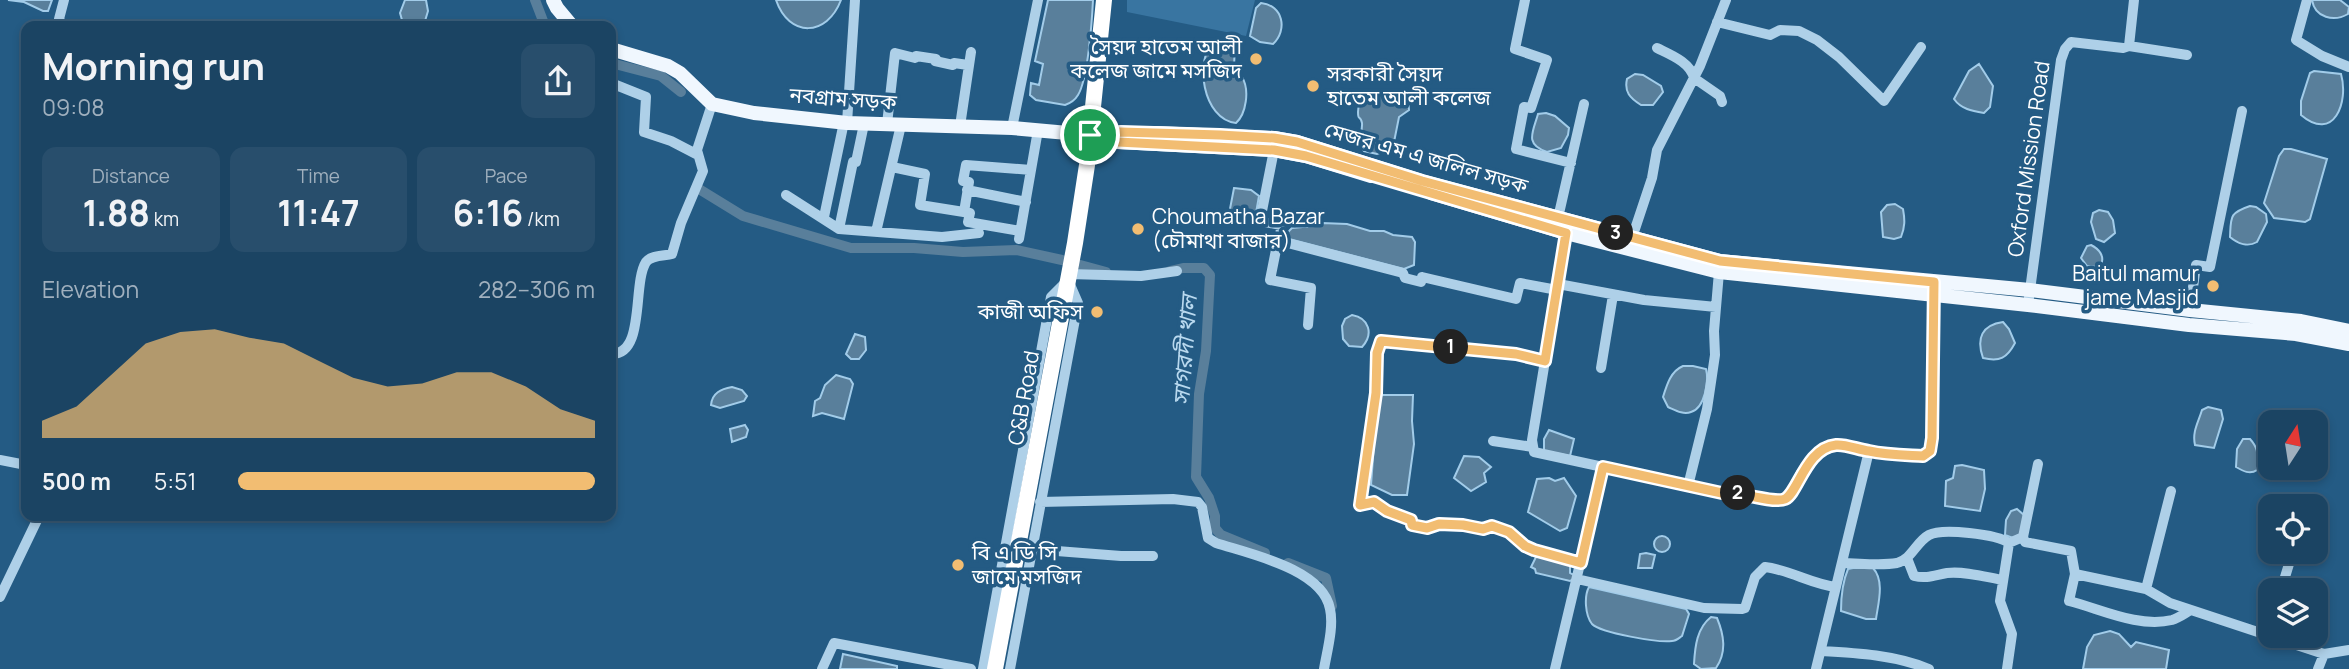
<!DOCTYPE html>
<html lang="en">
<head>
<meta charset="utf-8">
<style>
	:root { --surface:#1b4463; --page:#284e6c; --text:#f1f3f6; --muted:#a0b0be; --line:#395c78; --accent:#f2bd72 }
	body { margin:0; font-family:Manrope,"Noto Sans Bengali",sans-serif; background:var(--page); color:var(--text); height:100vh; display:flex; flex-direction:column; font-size:26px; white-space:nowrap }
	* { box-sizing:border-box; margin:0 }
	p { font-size:23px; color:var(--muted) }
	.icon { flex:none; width:38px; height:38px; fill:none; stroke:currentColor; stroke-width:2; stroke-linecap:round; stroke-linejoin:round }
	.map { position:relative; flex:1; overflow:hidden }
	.details { position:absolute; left:21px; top:21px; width:595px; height:500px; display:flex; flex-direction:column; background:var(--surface); border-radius:14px; box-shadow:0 4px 10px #0003,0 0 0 2px var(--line) }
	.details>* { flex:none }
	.needle { width:46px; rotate:12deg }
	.controls { position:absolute; left:2258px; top:410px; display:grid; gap:14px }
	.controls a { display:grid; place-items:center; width:70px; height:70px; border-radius:14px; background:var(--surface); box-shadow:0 4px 10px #0003,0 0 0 2px var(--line); font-size:35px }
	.pin { position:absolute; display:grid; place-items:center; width:60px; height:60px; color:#fff; margin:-30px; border:4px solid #fff; border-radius:50%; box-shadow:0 2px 7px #0007 }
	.km { position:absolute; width:35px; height:35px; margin:-18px; border-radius:50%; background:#222; color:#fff; font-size:19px; line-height:35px; text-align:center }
	.round { display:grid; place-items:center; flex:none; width:74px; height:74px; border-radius:14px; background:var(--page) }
	.headline { display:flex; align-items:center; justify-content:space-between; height:119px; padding:0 21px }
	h1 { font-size:38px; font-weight:700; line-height:52px }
	.metrics { display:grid; grid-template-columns:repeat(3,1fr); gap:10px; height:119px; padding:7px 21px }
	.metrics div { display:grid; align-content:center; border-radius:14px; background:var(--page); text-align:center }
	.metrics b { font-size:35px; font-weight:700 }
	.metrics small { font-size:19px; font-weight:400 }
	.metrics p { font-size:19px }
	.chart { height:196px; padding:14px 21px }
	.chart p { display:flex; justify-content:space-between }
	.chart svg { width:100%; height:126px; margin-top:7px; fill:var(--accent); opacity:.7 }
	ul { padding:0 21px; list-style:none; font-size:23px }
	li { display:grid; grid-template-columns:112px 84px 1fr; align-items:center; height:52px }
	li i { height:18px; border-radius:9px; background:var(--accent) }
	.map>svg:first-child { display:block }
	.green { fill:#3975a1 }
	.water { fill:#597f9b; stroke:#a2cce9; stroke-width:2 }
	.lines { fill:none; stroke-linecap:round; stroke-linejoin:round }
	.canal { stroke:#597f9b; stroke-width:10 }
	.minor { stroke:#aed0e8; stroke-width:10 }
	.major { stroke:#f0f7fe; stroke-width:14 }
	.highway { stroke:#fff; stroke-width:16 }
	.route-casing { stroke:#fff; stroke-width:14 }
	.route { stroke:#f2bd72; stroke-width:9 }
	.poi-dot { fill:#f2bd72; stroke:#245b84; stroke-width:2.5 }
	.labels { text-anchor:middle; stroke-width:7; stroke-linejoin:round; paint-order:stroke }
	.poi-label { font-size:21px; fill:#fff; stroke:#245b84; text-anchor:end }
	.street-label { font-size:21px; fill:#fff; stroke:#245b84 }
	.water-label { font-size:23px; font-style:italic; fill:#b9d9ef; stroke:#245b84 }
</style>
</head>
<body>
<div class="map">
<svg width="2349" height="669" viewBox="0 0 2349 669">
	<rect width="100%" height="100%" fill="#245b84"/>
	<path class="green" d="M1127 0H1255L1246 36 1127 12Z"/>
	<path class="water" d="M8 0H52L48 11H43L24 2Z
		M405 0H426L428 11 425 21 418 24 402 20 400 13Z
		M776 0H841C827 37 789 38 776 0Z
		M1048 0H1093C1092 20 1088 79 1078 95 1075 100 1071 103 1065 105L1036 100 1030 95 1031 83 1039 85 1043 64 1035 61Z
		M2312 0H2340L2349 7 2348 14C2334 22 2315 18 2312 0Z
		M1261 3C1283 5 1288 30 1273 44L1260 42 1250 36 1256 8Z
		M1215 40 1235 42 1234 68C1236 72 1240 74 1242 77 1250 90 1246 114 1236 123 1203 120 1193 59 1215 40Z
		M1979 64 1993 86 1990 107 1984 113C1972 111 1961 109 1954 99L1969 71Z
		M2314 71 2341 74C2349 102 2334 143 2301 115V101L2310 73Z
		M1635 74 1643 75 1661 86 1663 92 1653 105H1641C1630 98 1624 92 1627 79Z
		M1376 91H1385L1396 100H1408L1409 110 1399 117 1394 142 1389 150 1377 154 1364 151C1355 141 1363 134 1362 123 1360 114 1358 122 1358 112 1358 101 1366 95 1376 91Z
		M1546 113 1555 116 1569 128 1568 135 1561 148 1547 152C1524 144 1533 132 1538 114Z
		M2284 149H2291L2327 159 2310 219 2305 222 2274 218 2264 203 2279 156Z
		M1234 188 1251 190 1259 196 1256 213 1250 222 1240 221 1229 214Z
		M1895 204 1903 209C1905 220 1905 227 1901 237L1894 239 1883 237 1881 212 1887 205Z
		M2250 206 2256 207 2266 214 2267 222 2257 242C2248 247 2238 244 2230 237 2231 217 2229 213 2250 206Z
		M2099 210 2108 212 2113 220 2115 233 2104 242 2096 239 2091 222 2093 213Z
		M1322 223 1347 224 1370 231H1384L1393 235 1412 237 1415 242 1414 265 1404 269 1289 239 1288 232 1292 228 1313 226Z
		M2091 245C2099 249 2105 256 2101 265L2097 267 2087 266 2081 258 2087 246Z
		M1352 315C1369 318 1374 334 1362 347L1349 346 1343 339 1342 326 1345 319Z
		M2003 322 2009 329 2015 343C2007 358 2000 362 1983 358 1976 338 1982 325 2003 322Z
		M855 334 865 337 866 350 859 359H851L846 354Z
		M1683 366H1693L1706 369C1709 381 1705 408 1691 412 1683 415 1675 410 1668 407L1663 397C1667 384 1671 371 1683 366Z
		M836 375 850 379 853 384 844 419 822 413 813 416 815 401 820 398 825 385Z
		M732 387 742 390 747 396 744 401 720 408 711 405C712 393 721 389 732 387Z
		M1382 395H1413L1412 421 1414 444 1407 495H1392L1371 485 1377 403Z
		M2208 407 2221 410 2223 419 2214 448 2195 445C2192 432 2198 423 2202 410Z
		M745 425 748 430 746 437 732 442 730 429Z
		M1549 430 1574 439 1570 456 1544 451V439Z
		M2243 439H2250C2260 450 2257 456 2257 470 2250 475 2243 471 2236 467L2237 449Z
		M1464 456 1479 457 1491 467 1484 473 1486 482 1471 491 1454 478Z
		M1962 465 1984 470 1985 489 1980 511 1945 506 1946 481 1953 478 1955 466Z
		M1549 478 1555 481 1564 478 1576 496 1567 528 1560 531 1528 512 1537 479Z
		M2017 509 2025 516 2022 533 2013 538 2005 535 2006 520 2011 511Z
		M1654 544a8 8 0 1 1 16 0a8 8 0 1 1-16 0Z
		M1538 553 1570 562V573L1574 575 1573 579 1570 581 1536 573 1535 569 1531 567Z
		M1646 553 1655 555 1652 568H1638L1640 554Z
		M1853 568H1873C1885 581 1878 604 1876 619H1866L1841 611C1841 596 1842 583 1848 569Z
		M1589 587 1686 609 1689 614 1682 636C1679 638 1676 641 1672 641 1659 643 1601 633 1592 624 1585 615 1584 596 1589 587Z
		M1711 617 1717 618C1724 635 1727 652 1716 668L1701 669 1694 664C1695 646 1697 628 1711 617Z
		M2110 631 2119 634 2131 647 2136 642 2169 650 2166 669H2083L2087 647 2094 635Z
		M843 654 897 666V669H840Z"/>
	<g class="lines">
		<path class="canal" d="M535 0 545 26
			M611 63 661 76 681 92
			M699 189 743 216 851 248H914L963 252 1016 250 1062 260 1106 272
			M1170 271 1183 268H1204L1210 275 1206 351 1199 394 1196 477 1209 498 1215 516V528L1221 535 1265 553
			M1288 563 1326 578 1332 606"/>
		<path class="minor" d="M1525 0 1515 49 1547 60 1531 108 1524 107 1516 149 1571 163
			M2307 0 2296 40 2322 56 2349 67
			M1717 22 1770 35 1780 30 1799 31 1817 40 1839 57 1884 101 1921 47
			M63 26 59 19 64 0
			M2129 46 2187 55
			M1657 48C1671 55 1690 62 1694 78L1720 96 1722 102
			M611 83 646 97 644 132 671 141 698 155
			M847 123 855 0
			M887 124 895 53 915 58 916 56 936 59 935 61 953 65 954 63 968 65
			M960 126 971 52
			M1012 128 1038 0
			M1274 150 1260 221 1281 225 1280 241 1403 273 1405 278 1421 282 1422 277 1516 299 1520 283 1557 290
			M892 167 925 174 920 205 970 213 968 222 1020 231
			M967 190 1026 202
			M786 195 839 229 942 237 979 233
			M964 212 969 182 963 181 966 165 1031 170
			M824 217 844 122
			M1558 218 1584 104
			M839 229 853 162H856L864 124
			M876 232 901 125
			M1279 235 1270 280 1311 288 1308 325
			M1019 239 1038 130
			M1630 244 1652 178 1657 150 1700 66 1726 0
			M1069 274 1141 276 1177 271
			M1558 284 1644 300 1716 307
			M2028 305 2061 60 2065 49 2071 42 2123 48 2129 46 2134 0
			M2190 310 2196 265 2210 267 2242 111
			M611 354C646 355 632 284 646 262 651 255 665 256 672 254L681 223 703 171 697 150 712 104
			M1545 361 1516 354 1381 341 1377 353 1375 393 1360 505 1374 501 1386 511 1411 520 1412 525 1429 528 1439 524 1463 525 1483 529 1492 526 1509 532 1525 546 1533 550 1581 563
			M1601 368 1613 295
			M1493 441 1533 447
			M0 460 26 465
			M1603 467 1732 495 1736 493 1782 500 1789 497 1801 473 1822 451 1837 445 1869 451
			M1688 486 1707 409 1715 355 1714 331 1719 272
			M1040 502 1173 499 1198 502 1202 507 1208 538 1216 543C1250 554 1323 569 1330 609 1334 627 1327 651 1324 669
			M2023 537 2038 464
			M1031 549 1121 556H1153
			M1907 558 1914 576C1927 579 1935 575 1947 573 1965 571 1986 577 2003 580
			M1842 563C1859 563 1880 566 1897 563 1912 559 1916 542 1929 535 1942 528 1997 534 2009 543L2023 537 2025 542 2071 551 2075 574 2146 589 2170 603 2324 654 2349 650
			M2075 574 2069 601C2101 609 2138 628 2172 620 2179 618 2185 613 2191 610
			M1577 579 1704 608 1742 609 1745 608 1755 577 1765 567C1790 570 1811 584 1836 587
			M2146 589 2171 491
			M2281 590 2293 551
			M0 597 39 516
			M1821 651C1858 653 1895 655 1929 669
			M822 669 834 643 971 669
			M983 669 1051 297 1068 280 1078 303 1010 669
			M1555 669 1603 467 1534 452 1532 440 1566 233
			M1816 669 1869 451 1923 456 1930 451 1932 437 1934 289
			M2007 669 2012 634 2000 601 2009 543
			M2318 669 2324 654"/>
		<path class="major" d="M553 0 557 8 572 26
			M611 49 668 66 680 73 712 104 754 113 847 123 1012 128 1090 135 1156 133 1274 138 1297 142 1421 181 1720 261 2030 290 2190 310 2301 321 2349 331
			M1101 138 1118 142 1274 150 1306 156 1371 176
			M1431 193 1566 233 1719 272 2028 305 2189 325 2296 334 2349 344"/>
		<path class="highway" d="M995 669 1075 243 1087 165 1104 0"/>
	</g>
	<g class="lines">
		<g class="route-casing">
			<path id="route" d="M1121 132 1220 135 1274 138 1297 142 1422 181 1720 261 1934 282 1932 438 1930 451 1923 456C1905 455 1887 455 1869 451 1859 450 1846 444 1836 445 1806 448 1798 493 1785 499 1776 503 1747 495 1736 493L1731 495 1603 467 1581 563 1534 550 1525 546 1509 532 1492 526 1483 529 1463 525 1439 524 1427 528 1412 525 1411 520 1387 511 1374 502 1360 505 1376 393 1377 353 1381 341 1516 354 1545 361 1566 233 1306 156 1274 150 1118 142 1090 135Z"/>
		</g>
		<use href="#route" class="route"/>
	</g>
	<g class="poi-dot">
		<circle cx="1256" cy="59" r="7"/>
		<circle cx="1313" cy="86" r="7"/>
		<circle cx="1138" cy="229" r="7"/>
		<circle cx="2213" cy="286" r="7"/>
		<circle cx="1097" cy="312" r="7"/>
		<circle cx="958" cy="565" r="7"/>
	</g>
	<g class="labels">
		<g class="poi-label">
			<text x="1242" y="54">সৈয়দ হাতেম আলী<tspan x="1242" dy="24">কলেজ জামে মসজিদ</tspan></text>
			<text x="1327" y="81" text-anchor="start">সরকারী সৈয়দ<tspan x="1327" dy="24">হাতেম আলী কলেজ</tspan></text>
			<text x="1152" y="224" text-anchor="start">Choumatha Bazar<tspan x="1152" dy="24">(চৌমাথা বাজার)</tspan></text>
			<text x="2199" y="281">Baitul mamur<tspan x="2199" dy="24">jame Masjid</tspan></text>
			<text x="1083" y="319">কাজী অফিস</text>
			<text x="972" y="560" text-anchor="start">বি এ ডি সি<tspan x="972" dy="24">জামে মসজিদ</tspan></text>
		</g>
		<g class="street-label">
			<text transform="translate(843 99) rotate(4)" y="7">নবগ্রাম সড়ক</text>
			<text transform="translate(1426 158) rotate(16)" y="7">মেজর এম এ জলিল সড়ক</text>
			<text transform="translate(2029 159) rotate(-82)" y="7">Oxford Mission Road</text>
			<text transform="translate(1024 398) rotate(-80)" y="7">C&amp;B Road</text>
		</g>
		<g class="water-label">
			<text transform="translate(1185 350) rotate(-86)" y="8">সাগরদী খাল</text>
		</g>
	</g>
</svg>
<div class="controls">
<a><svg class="needle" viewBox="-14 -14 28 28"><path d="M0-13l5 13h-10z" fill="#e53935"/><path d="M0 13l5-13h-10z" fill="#a0b0be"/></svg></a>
<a><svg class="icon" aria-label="locate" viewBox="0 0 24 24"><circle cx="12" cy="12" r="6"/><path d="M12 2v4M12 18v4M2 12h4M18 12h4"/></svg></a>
<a><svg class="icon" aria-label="layers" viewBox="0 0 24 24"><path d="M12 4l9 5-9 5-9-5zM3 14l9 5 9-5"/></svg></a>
</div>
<div class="pin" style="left:1090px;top:135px;background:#1e9e55"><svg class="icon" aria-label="arrive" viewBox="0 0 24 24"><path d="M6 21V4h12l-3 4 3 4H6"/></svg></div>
<b class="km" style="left:1451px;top:347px">1</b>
<b class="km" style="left:1738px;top:493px">2</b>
<b class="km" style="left:1616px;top:233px">3</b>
<section class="details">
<div class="headline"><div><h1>Morning run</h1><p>09:08</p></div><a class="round"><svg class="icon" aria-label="share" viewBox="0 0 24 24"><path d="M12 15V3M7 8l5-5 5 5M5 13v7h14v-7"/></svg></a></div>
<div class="metrics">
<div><p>Distance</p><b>1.88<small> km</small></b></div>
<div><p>Time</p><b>11:47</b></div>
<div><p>Pace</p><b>6:16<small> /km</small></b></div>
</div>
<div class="chart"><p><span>Elevation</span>282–306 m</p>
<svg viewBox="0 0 160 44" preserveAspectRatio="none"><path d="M0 44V38L10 33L20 22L30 11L40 7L50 6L60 9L70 11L80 17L90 23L100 26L110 25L120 21L130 21L140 26L150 34L160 38V44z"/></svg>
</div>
<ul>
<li><b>500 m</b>5:51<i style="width:100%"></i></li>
</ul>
</section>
</div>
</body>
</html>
